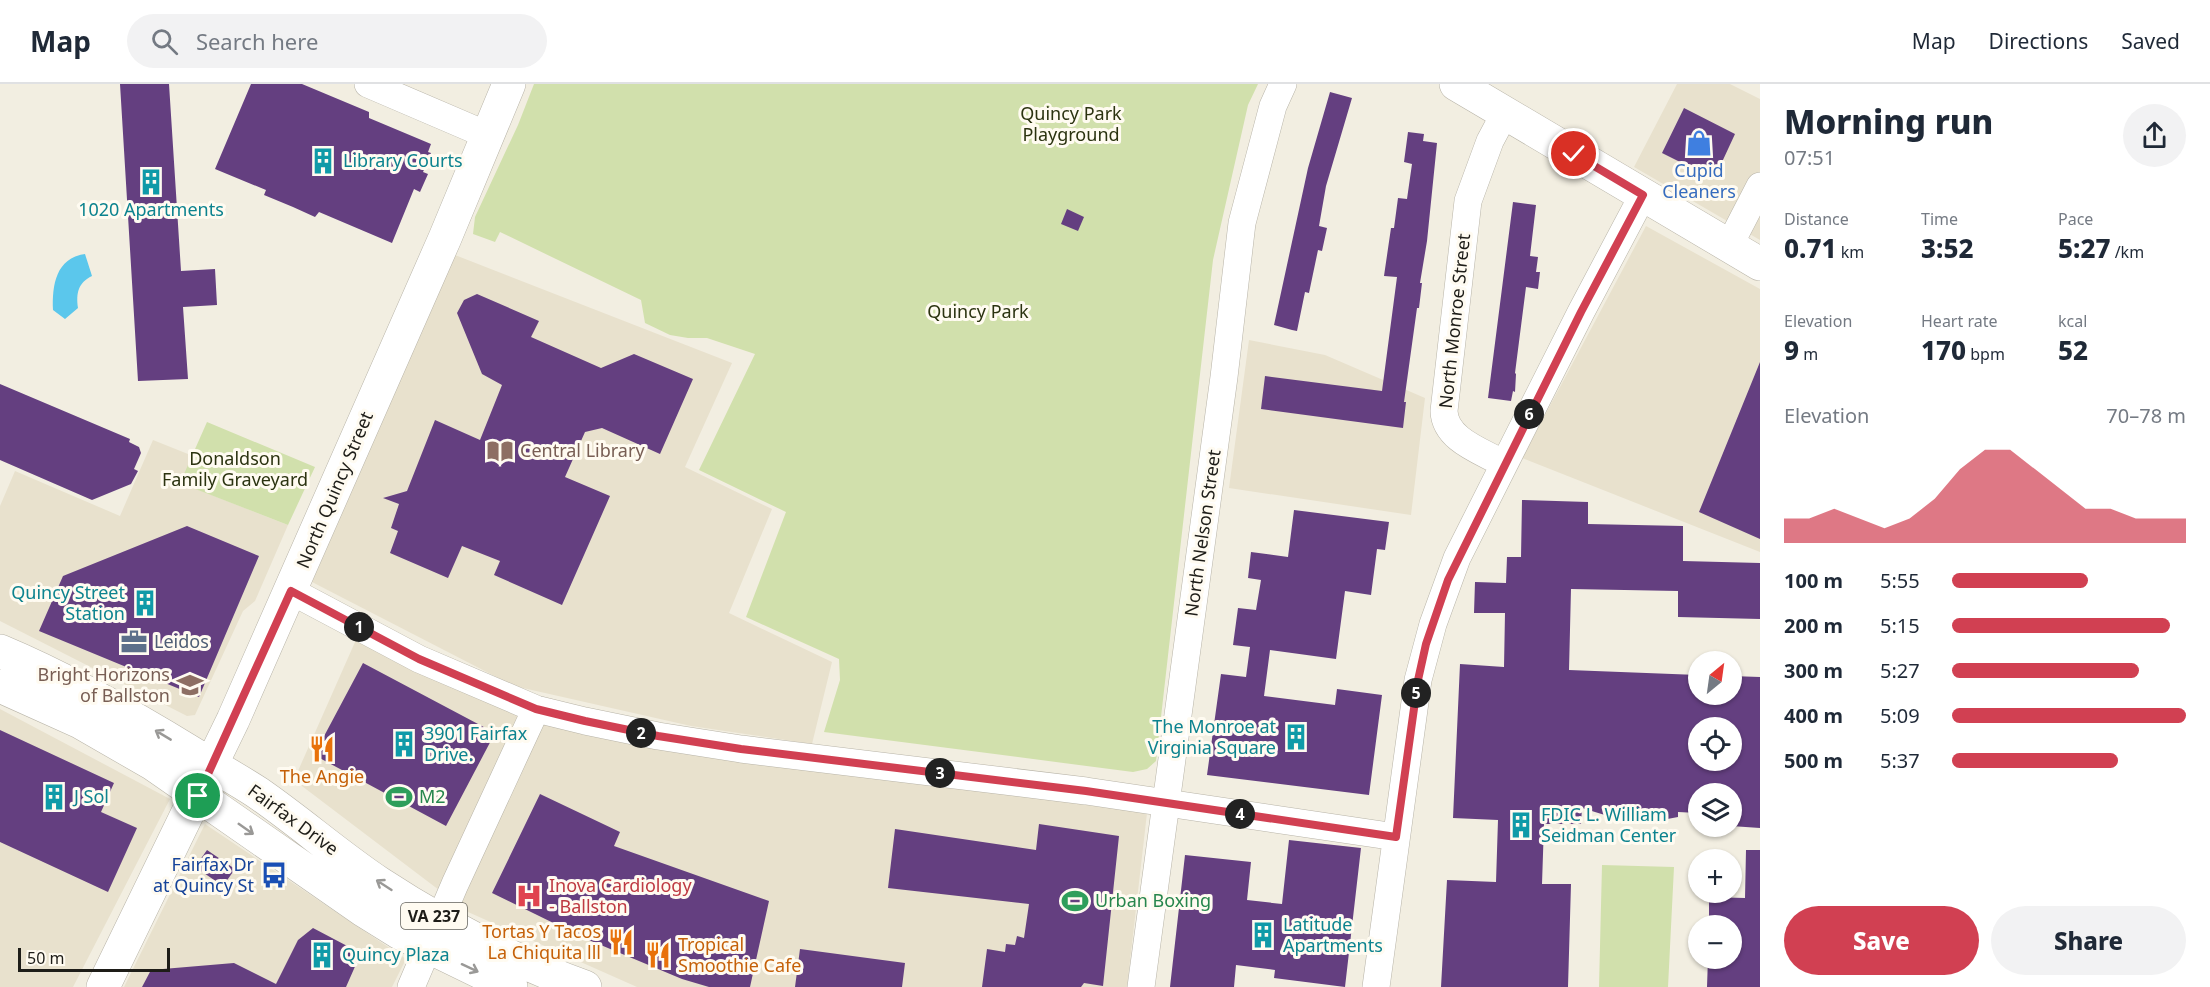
<!DOCTYPE html>
<html lang="en">
<head>
<meta charset="utf-8">
<style>
	:root { --surface:#fff; --page:#f2f2f3; --text:#1f2937; --muted:#747a83; --line:#e0e1e3; --accent:#d14052 }
	body { margin:0; font-family:"Noto Sans",sans-serif; background:var(--page); color:var(--text); height:100vh; display:flex; flex-direction:column; font-size:22px; white-space:nowrap }
	* { box-sizing:border-box; margin:0 }
	p { font-size:20px; color:var(--muted) }
	.icon { flex:none; width:33px; height:33px; fill:none; stroke:currentColor; stroke-width:2; stroke-linecap:round; stroke-linejoin:round }
	.map { position:relative; flex:1; overflow:hidden }
	.details { display:flex; flex-direction:column; background:var(--surface); width:450px }
	.details>* { flex:none }
	.needle { width:39px; rotate:29deg }
	.buttons { position:absolute; left:1688px; top:567px; display:grid; gap:12px }
	.buttons a { display:grid; place-items:center; width:54px; height:54px; border-radius:50%; background:var(--surface); box-shadow:0 2px 4px #0004; font-size:30px }
	.scale { position:absolute; left:18px; bottom:15px; width:152px; box-sizing:border-box; padding-left:6px; border:3px solid #1e1d18; border-top:0; font-size:16px; line-height:21px; white-space:nowrap; color:#1e1d18; -webkit-text-stroke:4px #fffbf1; paint-order:stroke }
	.pin { position:absolute; display:grid; place-items:center; width:51px; height:51px; color:#fff; margin:-26px; border:3px solid #fff; border-radius:50%; box-shadow:0 2px 6px #0007 }
	.km { position:absolute; width:30px; height:30px; margin:-15px; border-radius:50%; background:#222; color:#fff; font-size:16px; line-height:30px; text-align:center }
	.round { display:grid; place-items:center; flex:none; width:63px; height:63px; border-radius:32px; background:var(--page) }
	.headline { display:flex; align-items:center; justify-content:space-between; height:102px; padding:0 24px }
	h1 { font-size:33px; font-weight:800; line-height:45px }
	.figures { display:grid; grid-template-columns:repeat(3,1fr); gap:9px; height:102px; padding:6px 24px }
	.figures div { display:grid; align-content:center }
	.figures b { font-size:26px; font-weight:800 }
	.figures small { font-size:16px; font-weight:400 }
	.figures p { font-size:16px }
	.chart { height:168px; padding:12px 24px }
	.chart p { display:flex; justify-content:space-between }
	.chart svg { width:100%; height:108px; margin-top:6px; fill:var(--accent); opacity:.7 }
	.cta { display:flex; gap:12px; margin-top:auto; padding:12px 24px }
	.cta a { flex:1; height:69px; border-radius:36px; background:var(--accent); color:#fff; font-size:24px; font-weight:800; line-height:69px; text-align:center }
	.cta a+a { background:var(--page); color:var(--text) }
	ul { padding:0 24px; list-style:none; font-size:20px }
	li { display:grid; grid-template-columns:96px 72px 1fr; align-items:center; height:45px }
	li i { height:15px; border-radius:8px; background:var(--accent) }
	header { display:flex; align-items:center; gap:36px; box-sizing:border-box; height:84px; padding:0 30px; background:var(--surface); border-bottom:2px solid var(--line) }
	header strong { font-size:28px }
	nav { display:flex; gap:33px; margin-inline-start:auto; font-size:21px }
	.search { width:420px; height:54px; background:var(--page); display:flex; align-items:center; gap:15px; box-sizing:border-box; padding:0 21px; border-radius:33px; color:var(--muted); font-size:22px }
	main { display:flex; flex:1; min-height:0 }
	.map>svg:first-child { display:block }
	.built { fill:#e8e1cd }
	.green { fill:#d1e0ac }
	.water { fill:#5bc7ec }
	.building { fill:#643f80; fill-rule:evenodd }
	.lines { fill:none; stroke-linecap:round; stroke-linejoin:round }
	.minor-casing { stroke:#b8b4a8; stroke-width:28 }
	.major-casing { stroke:#b8b4a8; stroke-width:34 }
	.minor { stroke:#fff; stroke-width:27 }
	.major { stroke:#fff; stroke-width:33 }
	.oneway { stroke:#9a9997 }
	.route-casing { stroke:#fff; stroke-width:12 }
	.route { stroke:#d14052; stroke-width:8 }
	.labels { text-anchor:middle; stroke-width:6; stroke-linejoin:round; paint-order:stroke }
	.shield { fill:#fffbf1; stroke:#626059; stroke-width:1.5 }
	.shield-label { font-size:16px; font-weight:bold; fill:#1e1d18 }
	.park-label { font-size:18px; fill:#2b3310; stroke:#fffbf1 }
	.culture-label { font-size:18px; fill:#0d838f; stroke:#fffbf1; text-anchor:start }
	.shop-label { font-size:18px; fill:#366cbe; stroke:#fffbf1 }
	.street-label { font-size:18px; fill:#1e1d18; stroke:#fffbf1 }
	.education-label { font-size:18px; fill:#785e54; stroke:#fffbf1; text-anchor:start }
	.service-label { font-size:18px; fill:#4e5e75; stroke:#fffbf1; text-anchor:start }
	.food-label { font-size:18px; fill:#c56008; stroke:#fffbf1 }
	.leisure-label { font-size:18px; fill:#27864d; stroke:#fffbf1; text-anchor:start }
	.transit-label { font-size:18px; fill:#164399; stroke:#fffbf1; text-anchor:end }
	.health-label { font-size:18px; fill:#be3a42; stroke:#fffbf1; text-anchor:start }
</style>
</head>
<body>
<header>
<strong>Map</strong>
<div class="search"><svg class="icon" aria-label="search" viewBox="0 0 24 24"><circle cx="10" cy="10" r="6"/><path d="M15 15l6 6"/></svg>Search here</div>
<nav><a>Map</a><a>Directions</a><a>Saved</a></nav>
</header>
<main>
<div class="map">
<svg width="1760" height="903" viewBox="0 0 1760 903">
	<rect width="100%" height="100%" fill="#f2eee1"/>
	<path class="built" d="M1677 0H1730L1760 15V156L1634 83Z
		M1646 142 1760 205V468L1522 374Z
		M455 171 732 279 685 383 772 425 729 529 832 578 812 660 691 642 514 602 312 498Z
		M1249 256 1325 271 1425 314 1411 431 1229 404Z
		M153 356 193 372 181 399 288 441 255 517 243 527 195 631 187 632 0 537V422L15 387 120 432Z
		M359 549 666 665 1147 729 1127 903H637L468 828 294 696Z
		M0 625 170 715 73 903H0Z
		M205 740 406 875 392 903H124Z"/>
	<path class="green" d="M534 0H1258L1248 21 1213 176 1156 677 1147 685 1133 688 824 648 840 596 839 575 746 533 786 428 699 386 755 270 707 254H688L670 251 645 239 641 216 500 148 495 158 473 150 475 133 518 41Z
		M207 338 315 383 288 441 180 399Z
		M1602 781 1674 783 1668 903H1599Z"/>
	<path class="water" d="M85 170 92 192C78 199 76 209 78 224L65 235 53 226C52 201 56 174 85 170Z"/>
	<path class="building" d="M120 0H169L181 187 215 185 217 221 183 223 188 295 138 297Z
		M251 0H302L369 28V34L431 60 428 68 431 69 423 88 428 90 420 108 414 105 392 159 319 128 315 133 293 123 264 111 266 106 215 85Z
		M1330 8 1352 14 1326 102 1319 142 1327 144 1322 167 1318 166 1309 209 1305 208 1297 247 1292 246 1274 241 1308 84Z
		M1684 24 1735 50 1716 91 1710 93 1662 69Z
		M1408 48 1424 50 1423 57 1437 59 1427 157 1420 199H1422L1419 224H1417L1404 318H1406L1403 344 1261 325 1265 292 1382 307 1397 193 1384 192 1391 144H1394L1398 114 1407 115 1412 80 1404 78Z
		M1513 118 1536 121 1530 172 1538 173 1536 188H1540L1538 205 1526 203 1515 289 1516 290 1515 308 1513 307 1511 317 1488 314Z
		M1067 125 1084 133 1078 147 1061 140Z
		M477 210 539 237 531 253 601 284 634 270 693 295 660 370 602 344 585 348 565 393 610 412 562 521 494 491 500 477 462 462 448 494 390 469 398 447 391 444 399 420 383 414 407 407 435 336 480 356 502 301 482 290 457 229 464 216Z
		M1760 278V455L1699 428Z
		M0 300 130 355 129 358 139 363 141 369 134 385 138 387 131 400 92 416 0 376Z
		M1522 416 1588 418V440L1683 442V477L1760 479V535L1678 533V507L1571 505 1569 586 1698 591V610H1731V592L1760 593V744L1731 742V710H1698V729L1678 728V733L1662 736 1641 738 1621 736 1582 724 1581 740H1544L1542 800H1571L1568 903H1441L1447 796 1496 798 1498 736 1453 734 1460 580 1504 583 1505 529H1474L1475 498 1506 499 1507 473H1521ZM1698 644H1731V676H1698Z
		M1294 426 1389 438 1385 466 1377 465 1371 511 1345 507 1336 575 1270 566 1264 612 1335 621 1337 605 1382 611 1369 711 1207 691 1221 590 1246 593 1250 563 1233 561 1238 524 1256 526 1261 496 1248 494 1251 468 1288 473Z
		M187 442 259 472 199 613 39 547 63 492Z
		M363 579 495 649 446 742 314 671Z
		M0 646 114 699 101 728 137 744 108 808 0 758Z
		M540 710 620 748 614 762 769 817 750 903H709L682 895 584 854 492 809Z
		M1039 740 1119 752 1103 902 1084 899 1081 903H982L987 865 1005 868 1006 860 1015 861 1017 852 1024 854 1029 820 888 804 895 745 1036 766Z
		M1289 756 1361 764 1345 903 1274 894 1275 886 1236 881 1234 903H1170L1185 771 1251 778 1247 816 1282 820Z
		M207 766 235 785 223 802 195 783Z
		M1746 766H1760V903H1707L1708 874H1731V842H1709V813L1745 814Z
		M313 844 351 864 357 878 346 903H142L151 886 234 879 276 900 298 856Z
		M800 865 905 879 902 903H795Z"/>
	<g class="lines">
		<g class="minor-casing">
			<path id="minor" d="M368 0 487 51
				M1729 162 1760 102
				M1504 380C1482 367 1445 356 1444 327L1468 117 1490 57 1505 29
				M291 507 419 575 536 625 585 637 658 652 741 665 1086 707 1396 753
				M411 903 455 800 536 625
				M1141 903 1224 293 1242 139 1273 22 1283 0
				M1376 903 1418 596 1433 540 1457 474 1581 228 1643 111"/>
		</g>
		<g class="major-casing">
			<path id="major" d="M1456 0 1760 180
				M0 567C67 595 130 631 192 669 214 683 237 695 258 709 300 738 337 771 379 799 443 841 513 877 585 903
				M0 602 80 638 153 680 363 826 400 849 511 903
				M103 903 233 636 445 154 509 0"/>
		</g>
		<use href="#minor" class="minor"/>
		<use href="#major" class="major"/>
	</g>
	<defs><path id="oneway-shaft" d="M-6 0H5M1.5-3L5.5 0L1.5 3" fill="none" stroke-width="1.6" stroke-linecap="round" stroke-linejoin="round" transform="scale(1.5)"/></defs>
	<g class="oneway">
		<use href="#oneway-shaft" transform="translate(163 651) rotate(-149)"/>
		<use href="#oneway-shaft" transform="translate(246 745) rotate(35)"/>
		<use href="#oneway-shaft" transform="translate(384 801) rotate(-147)"/>
		<use href="#oneway-shaft" transform="translate(470 884) rotate(25)"/>
	</g>
	<g class="lines">
		<g class="route-casing">
			<path id="route" d="M198 712 291 507 419 575 536 625 585 637 658 652 741 665 1086 707 1396 753 1418 596 1426 560 1448 496 1581 228 1643 111 1574 70"/>
		</g>
		<use href="#route" class="route"/>
	</g>
	<defs>
		<g id="shop-bare" transform="scale(2.07)"><path d="M-5-2.5h2.3a2.7 3.5 0 0 1 5.4 0H5L5.5 6h-11ZM-1.5-2.5h3a1.5 2.3 0 0 0-3 0Z" fill="#3f7fe0" stroke="#fffbf1" stroke-width="2.5" paint-order="stroke"/></g>
		<g id="building-bare" transform="scale(2.07)"><path d="M-4-6H4V6H1V3H-1V6H-4ZM-2.5-4.3h1.7v1.8h-1.7ZM.8-4.3h1.7v1.8H.8ZM-2.5-1h1.7V.8h-1.7ZM.8-1h1.7V.8H.8Z" fill="#0f9aa8" stroke="#fffbf1" stroke-width="2.5" paint-order="stroke"/></g>
		<g id="library-bare" transform="scale(2.07)"><path d="M-6-4Q-3-5.5-.7-3.5V5Q-3 3-6 4ZM6-4Q3-5.5 .7-3.5V5Q3 3 6 4Z" fill="#8d6e63" stroke="#fffbf1" stroke-width="2.5" paint-order="stroke"/></g>
		<g id="office-bare" transform="scale(2.07)"><path d="M-6-3h4V-5.5h4V-3h4V5H-6ZM-1-4.5V-3h2v-1.5ZM-6 0V1H6V0Z" fill="#5c6f8a" stroke="#fffbf1" stroke-width="2.5" paint-order="stroke"/></g>
		<g id="school-bare" transform="scale(2.07)"><path d="M0-5L7-2L0 1L-7-2ZM-4 1L0 2.5L4 1V4Q0 6-4 4Z" fill="#8d6e63" stroke="#fffbf1" stroke-width="2.5" paint-order="stroke"/></g>
		<g id="restaurant-bare" transform="scale(2.07)"><path d="M-5-6h1v4h1v-4h1v4h1v-4h1v5L-1.5 .5V6h-2V.5L-5-1ZM5-6V6H3V1.5H1.5Q1.5-4 5-6Z" fill="#e8710a" stroke="#fffbf1" stroke-width="2.5" paint-order="stroke"/></g>
		<g id="stadium-bare" transform="scale(2.07)"><path d="M0-5a6.5 5 0 1 0 0 10a6.5 5 0 1 0 0-10ZM-3.5-1.8h7v3.6h-7Z" fill="#2e9e5b" stroke="#fffbf1" stroke-width="2.5" paint-order="stroke"/></g>
		<g id="bus-bare" transform="scale(2.07)"><path d="M-5-6H5V4H4V6H2V4H-2V6H-4V4H-5ZM-3.5-4V0h7V-4ZM-3.5 1.2v1.5H-2V1.2ZM2 1.2v1.5H3.5V1.2Z" fill="#1a4fb4" stroke="#fffbf1" stroke-width="2.5" paint-order="stroke"/></g>
		<g id="hospital-bare" transform="scale(2.07)"><path d="M-5-5h3v3.5h4V-5h3V5h-3V1.5h-4V5h-3Z" fill="#e0444e" stroke="#fffbf1" stroke-width="2.5" paint-order="stroke"/></g>
	</defs>
	<g fill-rule="evenodd">
		<use href="#shop-bare" x="1699" y="59"/>
		<use href="#building-bare" x="323" y="77"/>
		<use href="#building-bare" x="151" y="98"/>
		<use href="#library-bare" x="500" y="367"/>
		<use href="#building-bare" x="145" y="519"/>
		<use href="#office-bare" x="134" y="558"/>
		<use href="#school-bare" x="190" y="601"/>
		<use href="#building-bare" x="1296" y="653"/>
		<use href="#building-bare" x="404" y="660"/>
		<use href="#restaurant-bare" x="322" y="665"/>
		<use href="#building-bare" x="54" y="713"/>
		<use href="#stadium-bare" x="399" y="713"/>
		<use href="#building-bare" x="1521" y="741"/>
		<use href="#bus-bare" x="274" y="791"/>
		<use href="#hospital-bare" x="529" y="812"/>
		<use href="#stadium-bare" x="1075" y="817"/>
		<use href="#building-bare" x="1263" y="851"/>
		<use href="#restaurant-bare" x="621" y="858"/>
		<use href="#building-bare" x="322" y="871"/>
		<use href="#restaurant-bare" x="658" y="871"/>
	</g>
	<g class="labels">
		<rect class="shield" x="401" y="819" width="66" height="26" rx="4.5"/>
		<g class="shield-label">
			<text x="434" y="838">VA 237</text>
		</g>
		<g class="park-label">
			<text x="1071" y="36">Quincy Park<tspan x="1071" dy="21">Playground</tspan></text>
			<text x="978" y="234">Quincy Park</text>
			<text x="235" y="381">Donaldson<tspan x="235" dy="21">Family Graveyard</tspan></text>
		</g>
		<g class="culture-label">
			<text x="343" y="83">Library Courts</text>
			<text x="151" y="132" text-anchor="middle">1020 Apartments</text>
			<text x="125" y="515" text-anchor="end">Quincy Street<tspan x="125" dy="21">Station</tspan></text>
			<text x="1276" y="649" text-anchor="end">The Monroe at<tspan x="1276" dy="21">Virginia Square</tspan></text>
			<text x="424" y="656">3901 Fairfax<tspan x="424" dy="21">Drive.</tspan></text>
			<text x="74" y="719">J Sol</text>
			<text x="1541" y="737">FDIC L. William<tspan x="1541" dy="21">Seidman Center</tspan></text>
			<text x="1283" y="847">Latitude<tspan x="1283" dy="21">Apartments</tspan></text>
			<text x="342" y="877">Quincy Plaza</text>
		</g>
		<g class="shop-label">
			<text x="1699" y="93">Cupid<tspan x="1699" dy="21">Cleaners</tspan></text>
		</g>
		<g class="street-label">
			<text transform="translate(1455 237) rotate(-84)" y="6">North Monroe Street</text>
			<text transform="translate(335 406) rotate(-67)" y="6">North Quincy Street</text>
			<text transform="translate(1203 449) rotate(-82)" y="6">North Nelson Street</text>
			<text transform="translate(293 736) rotate(36)" y="6">Fairfax Drive</text>
		</g>
		<g class="education-label">
			<text x="520" y="373">Central Library</text>
			<text x="170" y="597" text-anchor="end">Bright Horizons<tspan x="170" dy="21">of Ballston</tspan></text>
		</g>
		<g class="service-label">
			<text x="154" y="564">Leidos</text>
		</g>
		<g class="food-label">
			<text x="322" y="699">The Angie</text>
			<text x="601" y="854" text-anchor="end">Tortas Y Tacos<tspan x="601" dy="21">La Chiquita lll</tspan></text>
			<text x="678" y="867" text-anchor="start">Tropical<tspan x="678" dy="21">Smoothie Cafe</tspan></text>
		</g>
		<g class="leisure-label">
			<text x="419" y="719">M2</text>
			<text x="1095" y="823">Urban Boxing</text>
		</g>
		<g class="transit-label">
			<text x="254" y="787">Fairfax Dr<tspan x="254" dy="21">at Quincy St</tspan></text>
		</g>
		<g class="health-label">
			<text x="549" y="808">Inova Cardiology<tspan x="549" dy="21">- Ballston</tspan></text>
		</g>
	</g>
</svg>
<div class="buttons">
<a><svg class="needle" viewBox="-14 -14 28 28"><path d="M0-13l5 13h-10z" fill="#e53935"/><path d="M0 13l5-13h-10z" fill="#747a83"/></svg></a>
<a><svg class="icon" aria-label="locate" viewBox="0 0 24 24"><circle cx="12" cy="12" r="6"/><path d="M12 2v4M12 18v4M2 12h4M18 12h4"/></svg></a>
<a><svg class="icon" aria-label="layers" viewBox="0 0 24 24"><path d="M12 4l9 5-9 5-9-5zM3 14l9 5 9-5"/></svg></a>
<a>+</a>
<a>−</a>
</div>
<div class="scale">50 m</div>
<div class="pin" style="left:198px;top:712px;background:#1e9e55"><svg class="icon" aria-label="arrive" viewBox="0 0 24 24"><path d="M6 21V4h12l-3 4 3 4H6"/></svg></div>
<div class="pin" style="left:1574px;top:70px;background:#d93025"><svg class="icon" aria-label="check" viewBox="0 0 24 24"><path d="M5 12l5 5 9-10"/></svg></div>
<b class="km" style="left:359px;top:543px">1</b>
<b class="km" style="left:641px;top:649px">2</b>
<b class="km" style="left:940px;top:689px">3</b>
<b class="km" style="left:1240px;top:730px">4</b>
<b class="km" style="left:1416px;top:609px">5</b>
<b class="km" style="left:1529px;top:330px">6</b>
</div>
<section class="details">
<div class="headline"><div><h1>Morning run</h1><p>07:51</p></div><a class="round"><svg class="icon" aria-label="share" viewBox="0 0 24 24"><path d="M12 15V3M7 8l5-5 5 5M5 13v7h14v-7"/></svg></a></div>
<div class="figures">
<div><p>Distance</p><b>0.71<small> km</small></b></div>
<div><p>Time</p><b>3:52</b></div>
<div><p>Pace</p><b>5:27<small> /km</small></b></div>
</div>
<div class="figures">
<div><p>Elevation</p><b>9<small> m</small></b></div>
<div><p>Heart rate</p><b>170<small> bpm</small></b></div>
<div><p>kcal</p><b>52</b></div>
</div>
<div class="chart"><p><span>Elevation</span>70–78 m</p>
<svg viewBox="0 0 160 44" preserveAspectRatio="none"><path d="M0 44V34L10 34L20 30L30 34L40 38L50 34L60 26L70 14L80 6L90 6L100 14L110 22L120 30L130 30L140 34L150 34L160 34V44z"/></svg>
</div>
<ul>
<li><b>100 m</b>5:55<i style="width:58%"></i></li>
<li><b>200 m</b>5:15<i style="width:93%"></i></li>
<li><b>300 m</b>5:27<i style="width:80%"></i></li>
<li><b>400 m</b>5:09<i style="width:100%"></i></li>
<li><b>500 m</b>5:37<i style="width:71%"></i></li>
</ul>
<div class="cta"><a>Save</a><a>Share</a></div>
</section>
</main>
</body>
</html>
